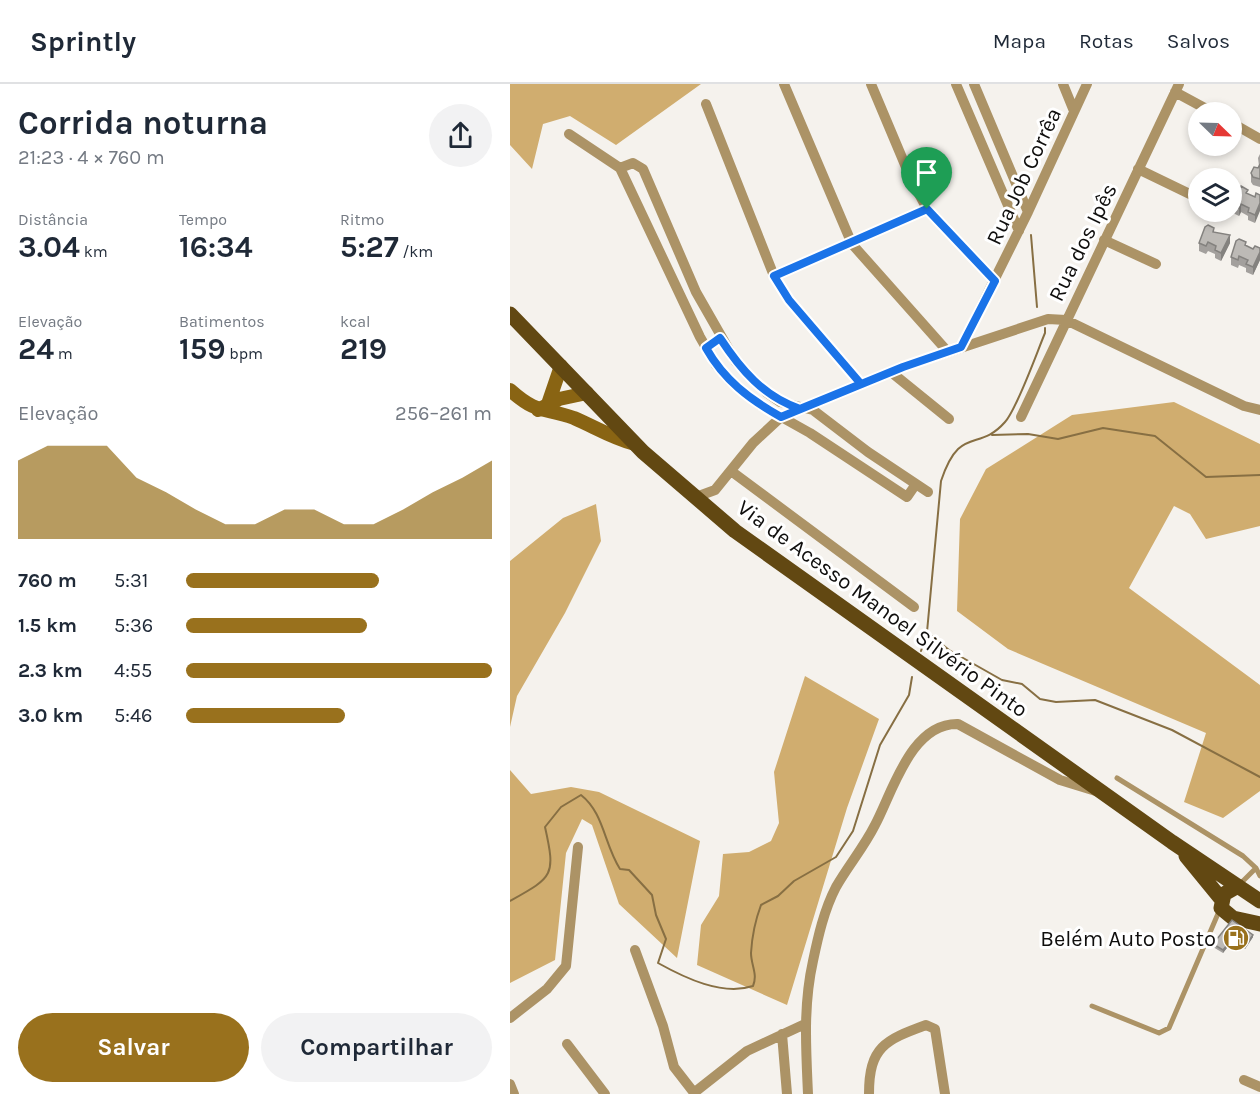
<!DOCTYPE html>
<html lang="pt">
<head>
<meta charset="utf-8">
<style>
	:root { --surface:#fff; --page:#f2f2f3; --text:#1f2937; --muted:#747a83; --line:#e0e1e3; --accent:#99711d }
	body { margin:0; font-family:Karla,sans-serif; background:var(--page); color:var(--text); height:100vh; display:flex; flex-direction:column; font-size:22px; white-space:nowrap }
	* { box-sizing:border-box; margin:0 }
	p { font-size:20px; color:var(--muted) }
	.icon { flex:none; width:33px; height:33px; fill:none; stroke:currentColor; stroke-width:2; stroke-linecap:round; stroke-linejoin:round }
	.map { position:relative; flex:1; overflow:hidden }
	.side { display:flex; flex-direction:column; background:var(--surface); width:510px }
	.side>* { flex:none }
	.needle { width:39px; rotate:113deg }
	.tools { position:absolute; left:678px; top:18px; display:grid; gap:12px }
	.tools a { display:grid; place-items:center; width:54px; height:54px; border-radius:50%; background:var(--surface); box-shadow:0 3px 9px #0003; font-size:30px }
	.pin { position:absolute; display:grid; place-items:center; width:51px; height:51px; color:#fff; margin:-62px -26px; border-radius:50% 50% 50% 0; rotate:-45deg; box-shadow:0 0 6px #0007 }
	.pin .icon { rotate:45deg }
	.round { display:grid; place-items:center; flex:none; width:63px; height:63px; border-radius:32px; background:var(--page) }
	.summary { display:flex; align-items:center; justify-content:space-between; height:102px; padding:0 18px }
	h1 { font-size:33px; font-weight:700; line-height:45px }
	.figures { display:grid; grid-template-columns:repeat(3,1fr); gap:9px; height:102px; padding:6px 18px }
	.figures div { display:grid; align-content:center }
	.figures b { font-size:30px; font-weight:700 }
	.figures small { font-size:16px; font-weight:400 }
	.figures p { font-size:16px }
	.chart { height:168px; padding:12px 18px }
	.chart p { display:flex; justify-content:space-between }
	.chart svg { width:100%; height:108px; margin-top:6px; fill:var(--accent); opacity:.7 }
	.button { display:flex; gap:12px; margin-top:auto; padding:12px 18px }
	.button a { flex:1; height:69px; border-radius:36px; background:var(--accent); color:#fff; font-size:24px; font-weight:700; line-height:69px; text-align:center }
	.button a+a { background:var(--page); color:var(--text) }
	ul { padding:0 18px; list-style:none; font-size:20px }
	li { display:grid; grid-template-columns:96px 72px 1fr; align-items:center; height:45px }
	li i { height:15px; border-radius:8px; background:var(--accent) }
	header { display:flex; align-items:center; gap:36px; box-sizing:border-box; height:84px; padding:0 30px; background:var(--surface); border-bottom:2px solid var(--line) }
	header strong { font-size:28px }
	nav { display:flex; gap:33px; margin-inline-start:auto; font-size:21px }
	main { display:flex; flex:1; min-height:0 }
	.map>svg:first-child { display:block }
	.forest { fill:#d0ad6f }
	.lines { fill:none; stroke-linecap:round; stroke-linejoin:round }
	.stream { stroke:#876f43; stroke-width:2 }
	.lane { stroke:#ac9366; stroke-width:5 }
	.street { stroke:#ac9366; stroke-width:10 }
	.secondary { stroke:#896413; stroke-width:14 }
	.primary { stroke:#624812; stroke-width:15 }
	.wall { fill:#a3a09d }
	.shaded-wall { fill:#84827f }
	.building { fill:#bdbab6; stroke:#84827f; stroke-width:1.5 }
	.route-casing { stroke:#fff; stroke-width:12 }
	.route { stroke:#1a73e8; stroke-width:8 }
	.labels { text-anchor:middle; stroke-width:6; stroke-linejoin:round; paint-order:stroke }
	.street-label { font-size:22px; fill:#0f0e0d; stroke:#fff }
	.poi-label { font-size:22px; fill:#0f0e0d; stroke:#fff; text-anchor:end }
</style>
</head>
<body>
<header>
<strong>Sprintly</strong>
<nav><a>Mapa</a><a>Rotas</a><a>Salvos</a></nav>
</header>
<main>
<section class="side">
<div class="summary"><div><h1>Corrida noturna</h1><p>21:23 · 4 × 760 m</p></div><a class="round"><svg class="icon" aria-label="share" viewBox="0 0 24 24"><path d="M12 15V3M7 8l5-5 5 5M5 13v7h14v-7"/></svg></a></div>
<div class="figures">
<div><p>Distância</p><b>3.04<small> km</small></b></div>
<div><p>Tempo</p><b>16:34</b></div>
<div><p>Ritmo</p><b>5:27<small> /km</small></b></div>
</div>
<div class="figures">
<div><p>Elevação</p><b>24<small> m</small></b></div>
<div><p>Batimentos</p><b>159<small> bpm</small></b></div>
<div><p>kcal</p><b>219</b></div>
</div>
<div class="chart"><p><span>Elevação</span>256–261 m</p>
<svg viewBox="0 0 160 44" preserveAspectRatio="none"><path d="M0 44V12L10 6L20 6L30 6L40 19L50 25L60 32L70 38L80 38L90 32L100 32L110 38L120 38L130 32L140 25L150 19L160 12V44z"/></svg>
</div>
<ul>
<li><b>760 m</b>5:31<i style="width:63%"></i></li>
<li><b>1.5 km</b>5:36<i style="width:59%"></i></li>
<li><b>2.3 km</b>4:55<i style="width:100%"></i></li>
<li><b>3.0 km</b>5:46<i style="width:52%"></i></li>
</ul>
<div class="button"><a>Salvar</a><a>Compartilhar</a></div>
</section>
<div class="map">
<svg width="750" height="1010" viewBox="0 0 750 1010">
	<rect width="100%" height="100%" fill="#f5f2ed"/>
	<path class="forest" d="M0 0H191L106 61 60 32 33 40 22 85 0 61Z
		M664 318 750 360V442L696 455 680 430 664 422 619 504 750 601V707L713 734 674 718 696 649 498 565 447 527 450 435 476 385 562 331Z
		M86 420 91 457 55 529 7 612 0 643V477L53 434Z
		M295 592 369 635 337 724 277 921 187 881 191 841 209 812 213 770 239 768 261 757 269 739 264 688Z
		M0 686 21 710 61 703 89 708 190 757 167 874 109 820 82 741 72 735 56 769 45 876 0 899Z"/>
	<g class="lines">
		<path class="stream" d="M521 151 527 223
			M482 351 518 350 548 355 593 344 645 352 696 393 750 391
			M417 548 439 566 492 596 512 600 530 615 546 618 585 616 662 646 750 693
			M411 567 417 548 431 397C450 340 468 369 495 338 507 325 527 268 535 249V244
			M0 817C43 793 46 792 35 743L51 723 71 711C94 729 94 760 110 785L119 786 142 811 146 831 156 855 148 879C175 894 212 912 243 902 248 890 241 881 241 869 242 852 245 837 251 821L268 812 284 797 326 773 343 747 370 661 399 611 402 593"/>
		<path class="lane" d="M607 694 733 772 746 784 750 792
			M730 800 746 784
			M582 922 649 949 659 944 710 825"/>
		<path class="street" d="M274 0 342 160 438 268
			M361 0 401 95 417 125 485 197
			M446 0 509 147
			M464 0 518 128
			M553 0 564 27
			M665 8 702 28
			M196 20 264 192 279 216 351 300
			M722 39 750 55
			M59 50 110 84 190 253 206 281 219 296 250 321 300 349 397 413 406 400
			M110 84 123 79 133 85 186 208 226 278 257 309 270 318 303 326 358 368 418 408
			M628 85 688 114
			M594 156 646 180
			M264 192 417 125
			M451 263 518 128 577 0
			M381 288 439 335
			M511 333 669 0
			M221 387 404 523
			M186 413 205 406 243 359 271 333 393 283 538 235 556 236 734 322 750 326
			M125 866 153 942 164 983 185 1010
			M0 934 37 905 56 882 68 763
			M272 950 277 1010
			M57 960 95 1010
			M734 996 750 1003
			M0 1000 4 1010
			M185 1008 237 967 295 940
			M298 1010C296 965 293 922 303 877 308 853 314 826 326 803 338 782 354 763 365 741 383 707 401 639 448 640L550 696 589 708
			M359 1010C359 963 375 956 416 941L425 945 435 1010"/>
		<path class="secondary" d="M0 306C28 331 33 323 64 334 85 343 102 354 125 360
			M38 320 51 282
			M28 326 49 315 77 309"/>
		<path class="primary" d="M0 230 133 368 225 447 662 758 750 817
			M676 772 712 816
			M728 802 714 810 711 824 723 834 750 840"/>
	</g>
	<path class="wall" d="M750 70V103L743 101 741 98V89L748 84 749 82 748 74Z
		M746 109 745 139 738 136V132L731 128 729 132 723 129 722 117 738 110 745 113Z
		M704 148 720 159 711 177 705 174V170L698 167 696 170 689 167V159Z
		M736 162 743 165 750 164V176L743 191 736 188V184L729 181 728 184 721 181V173Z
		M722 836 743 853 735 865 724 855 713 869 703 863V860Z"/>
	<path class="shaded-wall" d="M750 119V127L745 139V131Z
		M731 120V128L729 132V124Z
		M720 151V159L711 177V169Z
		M750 168V176L743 191V183Z
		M743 851V853L735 865V862Z
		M724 852V855L713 869V866Z"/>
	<path class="building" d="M750 80V95L743 93 741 89 744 83 748 84Z
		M731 102 738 106 736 109 745 113 746 109 750 111V119L745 131 738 128 739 124 731 120 729 124 723 121 722 117Z
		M698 141 704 144 703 148 720 151 711 169 705 166 706 162 698 158 696 162 689 159 695 143Z
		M729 155 736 158 735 161 743 165 745 162 750 164V168L743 183 736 180 738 176 729 172 728 176 721 173 726 157Z
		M722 836 743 851 735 862 724 852 713 866 703 860Z"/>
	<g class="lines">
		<g class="route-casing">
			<path id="route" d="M417 125 485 197 451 263 393 283 271 333C239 315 214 296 196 264L210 254C231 286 253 312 290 325L351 300 279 216 264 192 417 125"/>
		</g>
		<use href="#route" class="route"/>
	</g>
	<defs>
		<g id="fuel-disc" transform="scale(1.35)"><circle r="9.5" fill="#99711d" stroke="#fff"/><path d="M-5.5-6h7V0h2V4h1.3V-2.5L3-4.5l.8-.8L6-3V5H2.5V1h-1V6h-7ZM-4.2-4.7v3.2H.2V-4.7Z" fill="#fff"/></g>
	</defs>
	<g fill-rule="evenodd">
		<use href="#fuel-disc" x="726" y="854"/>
	</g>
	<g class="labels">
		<g class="street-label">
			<text transform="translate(513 92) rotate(-65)" y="8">Rua Job Corrêa</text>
			<text transform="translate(572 158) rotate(-64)" y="8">Rua dos Ipês</text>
			<text transform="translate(373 524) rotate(36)" y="8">Via de Acesso Manoel Silvério Pinto</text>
		</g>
		<g class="poi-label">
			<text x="706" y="862">Belém Auto Posto</text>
		</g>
	</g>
</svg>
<div class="tools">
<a><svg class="needle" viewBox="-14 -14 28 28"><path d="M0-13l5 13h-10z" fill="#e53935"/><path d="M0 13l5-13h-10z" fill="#747a83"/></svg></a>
<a><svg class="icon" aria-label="layers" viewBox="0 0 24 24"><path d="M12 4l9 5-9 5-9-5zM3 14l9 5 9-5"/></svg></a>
</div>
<div class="pin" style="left:417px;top:125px;background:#1e9e55"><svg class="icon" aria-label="arrive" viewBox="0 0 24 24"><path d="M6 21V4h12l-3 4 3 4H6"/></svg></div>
</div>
</main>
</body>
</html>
